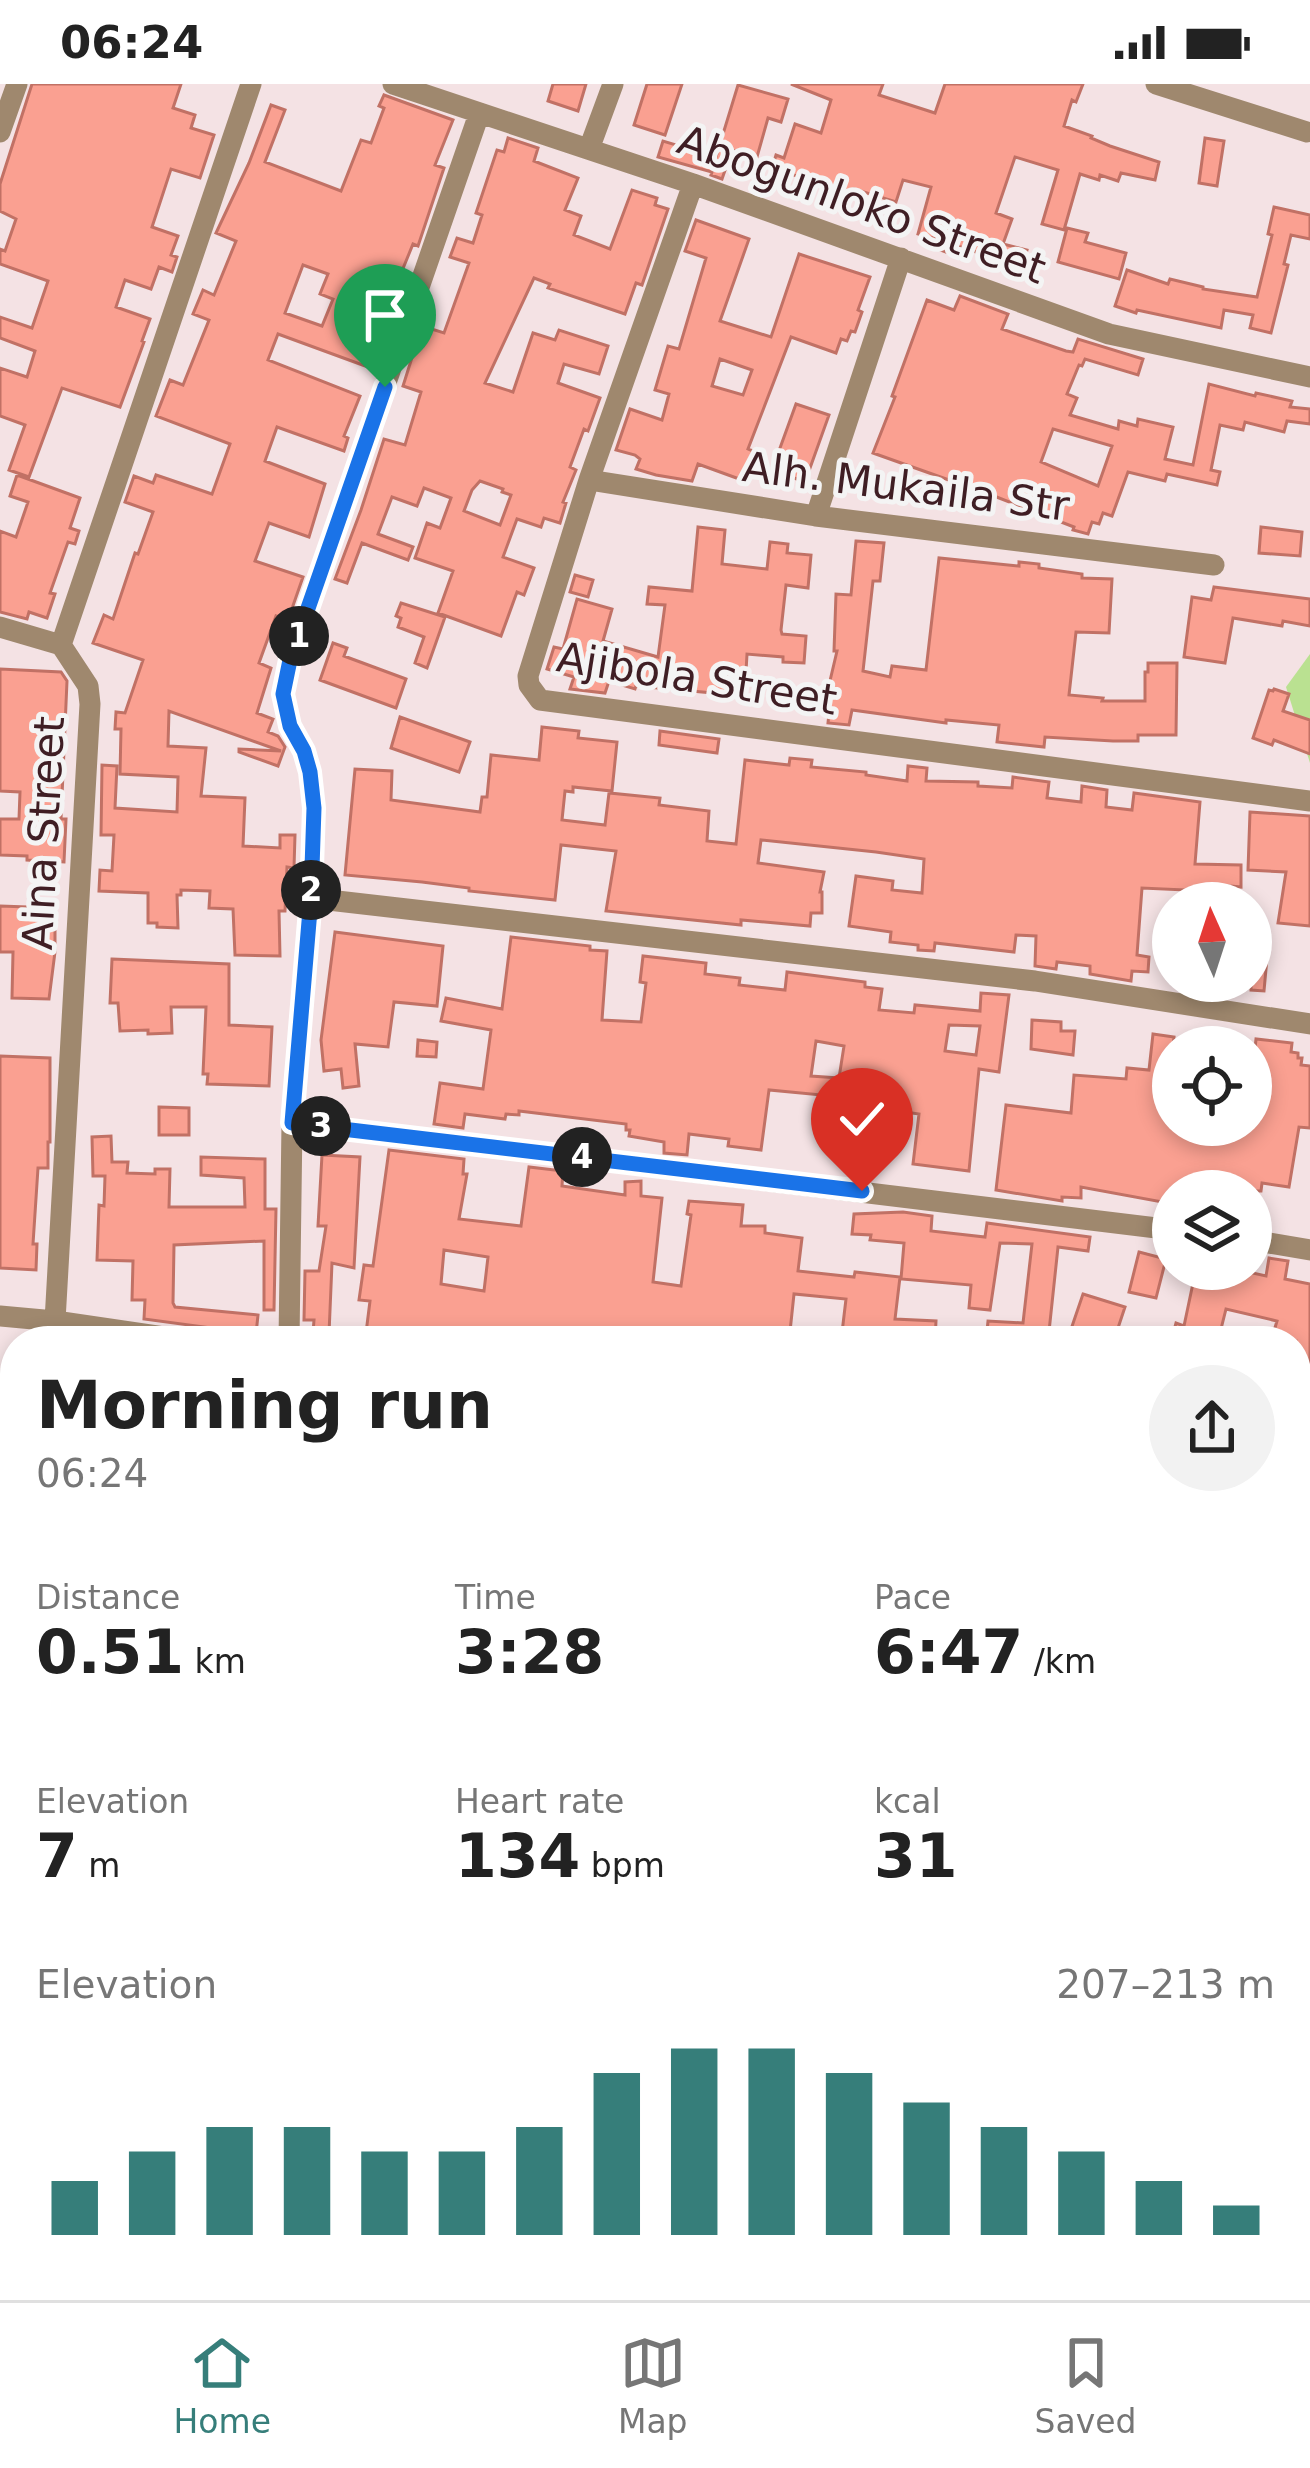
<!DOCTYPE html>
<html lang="en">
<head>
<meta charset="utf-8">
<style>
	:root { --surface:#fff; --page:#f2f2f2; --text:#222; --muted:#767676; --line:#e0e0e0; --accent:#367e7a }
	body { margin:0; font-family:"DejaVu Sans",sans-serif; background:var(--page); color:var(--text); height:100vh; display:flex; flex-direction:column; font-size:45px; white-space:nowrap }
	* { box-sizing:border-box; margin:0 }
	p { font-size:39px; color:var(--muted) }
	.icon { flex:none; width:66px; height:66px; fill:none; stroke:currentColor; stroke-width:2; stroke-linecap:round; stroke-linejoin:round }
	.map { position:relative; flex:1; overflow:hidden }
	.side { position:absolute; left:0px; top:1242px; width:1311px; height:975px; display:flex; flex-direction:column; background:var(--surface); border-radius:48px 48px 0 0; box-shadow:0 6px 18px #0003 }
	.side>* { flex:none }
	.needle { width:78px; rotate:357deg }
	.fabs { position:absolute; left:1152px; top:798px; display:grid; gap:24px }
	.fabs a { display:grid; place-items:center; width:120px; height:120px; border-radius:50%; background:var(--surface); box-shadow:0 6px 18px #0003; font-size:60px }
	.pin { position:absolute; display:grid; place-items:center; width:102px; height:102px; color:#fff; margin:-123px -51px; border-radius:50% 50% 50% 0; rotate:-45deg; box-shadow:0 0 12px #0007 }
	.pin .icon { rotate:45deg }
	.km { position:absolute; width:60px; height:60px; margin:-30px; border-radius:50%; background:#222; color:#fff; font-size:33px; line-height:60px; text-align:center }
	.round { display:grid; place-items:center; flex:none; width:126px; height:126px; border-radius:63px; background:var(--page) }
	.head { display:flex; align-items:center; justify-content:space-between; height:204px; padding:0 36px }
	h1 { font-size:66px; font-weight:700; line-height:90px }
	.metrics { display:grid; grid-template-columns:repeat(3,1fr); gap:18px; height:204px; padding:12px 36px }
	.metrics div { display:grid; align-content:center }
	.metrics b { font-size:60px; font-weight:700 }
	.metrics small { font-size:33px; font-weight:400 }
	.metrics p { font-size:33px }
	.chart { height:336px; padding:24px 36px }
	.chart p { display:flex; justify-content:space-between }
	.chart svg { width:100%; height:216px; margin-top:12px; stroke:var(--accent); stroke-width:6 }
	.status { display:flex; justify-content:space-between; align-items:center; height:84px; padding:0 60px; background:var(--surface); direction:ltr }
	.status svg { height:33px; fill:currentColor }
	.menu { display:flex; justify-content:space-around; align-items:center; height:168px; border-top:3px solid var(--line); background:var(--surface); font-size:33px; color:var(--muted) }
	.menu a { display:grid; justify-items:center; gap:6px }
	.menu .current { color:var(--accent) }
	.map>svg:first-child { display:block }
	.green { fill:#bae191 }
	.building { fill:#faa091; stroke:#c17165; stroke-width:3; fill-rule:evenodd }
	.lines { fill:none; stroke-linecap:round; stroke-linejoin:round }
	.path { stroke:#9a8185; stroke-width:3; stroke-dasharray:3 9; stroke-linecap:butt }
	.minor { stroke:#9f886e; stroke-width:21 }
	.route-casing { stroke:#fff; stroke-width:24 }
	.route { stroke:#1a73e8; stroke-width:15 }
	.labels { text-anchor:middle; stroke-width:10; stroke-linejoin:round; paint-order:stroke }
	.street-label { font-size:42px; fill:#3f1e24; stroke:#f4f4f4 }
</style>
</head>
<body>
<div class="status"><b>06:24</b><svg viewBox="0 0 49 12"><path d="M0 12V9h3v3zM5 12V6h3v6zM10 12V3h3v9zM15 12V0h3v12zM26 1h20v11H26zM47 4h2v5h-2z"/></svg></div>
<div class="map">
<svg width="1310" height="2216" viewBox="0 0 1310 2216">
	<rect width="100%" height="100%" fill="#f4e2e4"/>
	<path class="green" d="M1310 570V679L1286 603Z"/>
	<path class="building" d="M32 0H181L173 24 195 31 191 44 214 51 200 94 171 85 152 143 178 152 171 171 177 173 172 188 159 183 151 205 125 196 116 223 150 235 142 257 144 258 120 323 62 304 29 393 9 386 25 341 0 332V284L27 293 35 267 0 254V233L32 244 48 197 0 180V165L5 167 16 135 0 127V100Z
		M553 0H586L578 27 548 17Z
		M647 0H682L665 51 634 41Z
		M791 0H883L879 11 935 29 945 0H1083L1076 18 1072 16 1064 42 1092 52 1091 54 1110 62 1159 78 1155 96 1121 89 1118 97 1100 91 1099 96 1080 90 1064 146 1042 140 1058 86 1015 73 996 129 1012 135 1003 160 1027 166 1021 189 1004 184 1006 178 958 162 954 171 940 166 944 157 918 150 931 103 903 96 896 118 854 105 853 110 772 84 776 71 784 74 795 40 821 49 831 16Z
		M738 1 788 15 781 38 768 34 757 73 732 66 722 95 711 91 712 88 658 73 663 57 716 73Z
		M384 11 453 36 435 81 444 84 418 162 413 160 377 248 380 250 368 283 278 250 268 276 360 312 344 352 348 354 344 367 277 343 265 377 325 400 309 453 269 439 255 477 303 493 288 536 276 532 259 579 271 584 257 629 273 635 268 648 278 652 285 663 278 682 239 668V665L281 667 169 627 168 662 206 664 201 712 245 714 243 762 280 764V751H295L294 784 287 783 285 827H279L280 872 235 871 233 825 209 824 210 807 181 806V811H177L178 844 157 843V839H148V809L99 807 100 786 112 787 114 751H101L102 681 117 682 115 724 177 728 178 693 120 690 121 645H115L116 628 125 629 143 576 93 559 104 531 113 535 135 469 138 470 153 428 125 418 134 392 153 399 156 391 212 410 230 360 156 332 170 296 183 301 209 236 193 230 203 206 214 211 236 157 216 149 249 79 271 21 285 26 265 78 341 107 361 56 371 59 384 24 379 22ZM303 181 328 190 320 210 333 215 322 242 285 229Z
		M508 54 538 64 534 77 578 94 565 126 581 132 574 151 610 165 632 106 657 114 655 121 668 125 642 201 636 199 625 230 548 204 550 200 534 194 485 299 513 308 533 249 555 256 559 246 608 262 599 290 564 280 558 299 600 314 588 347 584 345 570 383 576 386 563 418 566 419 560 439 544 434 541 443 517 435 503 473 534 484 524 511 517 508 501 552 438 529 453 487 415 474 427 439 440 444 451 414 424 404 417 422 392 413 378 450 413 463 408 476 362 459 347 499 335 495 361 426 384 355 405 361 421 308 403 302 422 242 444 249 469 179 450 173 457 154 473 159 482 131 476 129 497 66 504 68ZM480 397 503 405 502 408 511 411 500 441 464 427 472 406Z
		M1205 54 1224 57 1217 102 1199 99Z
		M1274 123 1310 131V155L1291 151 1284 180 1288 181 1271 249 1250 244 1253 231 1224 226 1221 244 1137 226 1136 229 1115 222 1127 186 1168 200 1170 195 1203 203V205L1257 213 1272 151 1268 150Z
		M696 136 749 155 720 237 771 253 799 170 870 193 858 226 862 228 855 248 851 247 847 257 841 255 836 269 791 253 748 365 753 367 742 396 698 380 692 397 656 391 636 385 640 375 635 371 616 366 630 325 662 336 669 310 655 306 668 262 679 265 706 174 685 167ZM720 275 752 286 743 311 712 302Z
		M1067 144 1088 149 1085 158 1126 169 1119 195 1058 178Z
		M960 212 1008 230 1002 245 1066 267 1073 268 1078 255 1143 275 1138 291 1085 275 1082 282 1079 281 1067 310 1077 314 1070 331 1118 345 1119 337 1137 342 1138 335 1173 343 1165 375 1193 381 1209 300 1255 312 1256 309 1292 317 1290 323 1310 325V340L1287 337 1284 348 1245 338 1243 346 1220 341 1211 386 1220 388 1217 401 1167 390 1165 397 1128 388 1112 432 1103 429 1099 440 1092 438 1088 450 1073 446 1074 443 994 412 873 369 895 313 892 312 927 216 954 226ZM1053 345 1112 362 1098 402 1041 378Z
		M796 320 829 331 805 398 772 386Z
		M17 391 80 414 70 444 79 447 75 460 68 458 50 509 55 510 47 534 29 528 27 535 0 528V447L16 453 28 418 10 412Z
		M698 443 725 446 722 480 767 485 770 458 788 460 787 469 811 471 808 504 786 501 781 546 782 550 806 552 804 579 783 578V573L747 570 746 588 727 587 725 610 636 602 635 605 609 597 605 609 570 605 574 593 547 585 554 563 563 565 577 515 612 525 603 557 658 573 665 521 647 520 649 503 692 507Z
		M1261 443 1302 448 1300 472 1259 469Z
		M856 457 884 459 880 497H873L863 587 890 593 892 582 926 586 939 474 1019 482V478L1039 480V484L1082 490V494L1112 495 1109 549 1076 548 1069 611 1103 614 1102 617H1145V588H1148V579H1177L1176 651H1138V657H1113L1045 653 1044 663 997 658 999 641 946 636V639L852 626 849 641 828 639 830 620 825 618 837 567H834L836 510 851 511Z
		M575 491 593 496 588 513 570 508Z
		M1214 503 1310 515V542L1283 537 1282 542 1233 534 1225 579 1184 573 1192 513 1211 516Z
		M401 519 445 533 427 584 415 579 424 553 398 543 401 534 396 532Z
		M333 559 347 564 344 572 406 595 396 624 320 596Z
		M0 585 61 588 67 597 61 735H66L64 778 27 776V772L0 771V735H19L20 708 0 707Z
		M1274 605 1289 610 1283 627 1310 636V670L1274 656 1272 661 1253 654 1269 606 1273 607Z
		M400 633 470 658 459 688 391 664Z
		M542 643 579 647 578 654 617 658 612 707 573 703V708L565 707 562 736 605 741 609 709 660 714 659 721 709 727 707 757 736 760 745 676 789 681 790 674 812 676 811 683 866 688V691L907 697 908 682 927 684 926 697 978 698V702L1012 704 1013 693 1049 698 1047 714 1081 718 1082 702 1107 706 1106 723 1132 726 1134 709 1200 718 1195 780 1241 781V803L1229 802V808L1142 804 1137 871 1149 873 1148 888 1132 887 1131 897 1090 890V882L1057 878 1056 885 1035 882 1036 852 1016 851 1014 868 935 859 934 867 918 866V861L890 858 891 848 849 842 856 792 893 797 892 806 922 809 924 775 876 768 761 756 758 779 824 788 820 808H822V829H811L810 842 741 836V841L606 827 616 767 561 761 555 816 469 807V804L422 798 345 791 355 685 392 687 391 716 480 728 482 713H487L491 671 539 676Z
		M660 647 719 655 717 669 659 661Z
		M1250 728 1310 732V842L1278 839 1286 788 1248 786Z
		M0 822 55 824V868L49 915 12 914 13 868H0Z
		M335 848 443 862 437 922 394 918 388 963 355 960 359 1002 343 1004 341 985 324 987 321 956Z
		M511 853 590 862V866L607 867 602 936 641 938 646 899 640 898 643 872 706 879 705 890 740 894 739 901 785 906 787 888 865 898V903L882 905 879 926 914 929 915 921 980 927 981 909 1009 911 999 988 979 985 969 1087 913 1080 919 1030 822 1016V1011L769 1006 761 1066 728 1062 729 1055 689 1050 687 1071 664 1069V1058L629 1052 630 1046H626V1040L519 1027V1031L506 1030 505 1035 465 1030 463 1044 434 1040 440 999 483 1005 491 946 441 937 446 914 502 925ZM949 941 980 942 976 971 945 967ZM816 957 844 962 839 994 811 992Z
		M1251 872 1267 874 1264 907 1251 906Z
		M112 875 229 880V941L272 943 269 1002 207 1000 208 990H203L206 923H171L172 949 148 950V946L120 947 118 919H110Z
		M1032 936 1061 938V947H1075L1073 971 1031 965Z
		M1153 950 1174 953 1169 1000 1173 1001V1041H1223L1246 1046V1041H1251V1002L1256 955 1292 959 1291 968 1298 969V974H1302L1301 981 1310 982V1044L1299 1043 1289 1103 1262 1099 1261 1107H1173V1120L1081 1103V1114L1062 1113V1117L996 1106 1006 1021 1071 1029 1074 991 1126 995 1127 984 1149 986Z
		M418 956 437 958 436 973 417 972Z
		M0 972 50 974V1058H48V1084H38L33 1160H37L36 1186 0 1184Z
		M159 1023 189 1024V1051H159Z
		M111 1052 112 1078H128L127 1089 155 1090V1085H170L169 1123H245L244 1094 201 1091V1073L265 1075V1125H276L274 1226H264V1157L174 1161 173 1219 175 1223 258 1231 256 1250 144 1235 145 1216H132L133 1177 97 1176 99 1121 104 1122 105 1092H93L92 1053Z
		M389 1066 464 1075 463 1090H467L459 1135 521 1142 529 1083 563 1087 562 1102 625 1111V1098L641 1097V1112L662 1114 653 1198 681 1202 691 1131 687 1130 689 1117 743 1121 741 1142H765V1149L802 1154 798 1187 854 1193 855 1188 900 1193 895 1235 936 1237 935 1257H841L846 1215 794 1210 789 1257H495L472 1254V1257H450L451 1252 401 1247 400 1257H365L370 1217 359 1216 364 1181 373 1182ZM444 1166 488 1173 484 1207 441 1200Z
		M322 1071 360 1073 354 1184 332 1179 329 1250 313 1249 314 1236H304L305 1187H319L326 1142H318Z
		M903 1128 932 1132 931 1147 985 1153 987 1139 1090 1153 1088 1167 1058 1163 1048 1257H986L988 1237 1023 1239 1032 1160 1000 1159 990 1226 969 1224 971 1201 901 1195 904 1159 870 1156 871 1151 852 1150 854 1130Z
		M1139 1168 1166 1175 1156 1214 1129 1208Z
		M1269 1174 1288 1177 1285 1195 1310 1200V1337L1296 1336V1257H1271L1277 1237 1226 1225 1218 1257H1171L1176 1239 1184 1242 1196 1185H1235L1266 1192Z
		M1083 1210 1125 1223 1117 1247 1112 1245 1109 1257H1067Z
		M0 1330 15 1332V1451L0 1449Z
		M0 1489 15 1491V1542L0 1540Z
		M1310 1742V1909L1296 1912V1745Z
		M15 1817V1870L0 1865V1852Z
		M1310 2000V2034L1296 2036V2003Z
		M0 2106 15 2107V2196L0 2194Z
		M76 2202H99L98 2216H75Z
		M821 2202H860L861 2205 918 2202 920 2216H785L784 2209Z
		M1003 2202H1058V2207L1023 2216H1007Z"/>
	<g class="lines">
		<path class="path" d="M1296 1531 1310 1429
			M1296 1558 1310 1663"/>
		<path class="minor" d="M393 0 693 100 1109 250 1310 293
			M1156 0 1307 48
			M0 48 17 0
			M589 65 613 0
			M693 100 589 396 528 592 529 601 540 616 1310 717
			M589 396 816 432 1214 481
			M816 432 901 174
			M0 543 61 561
			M61 561 251 0
			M311 814 1035 897 1310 940
			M292 1039 1173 1146
			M1251 1156 1310 1166
			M0 1232 55 1237 191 1257
			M55 1237 90 620 88 602 61 561
			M289 1257 292 1039 311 814 314 724 310 688 304 666 290 642 283 610 290 576 479 30
			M1296 1391 1310 1394
			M0 1672 15 1599
			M1296 1708 1310 1705
			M1296 1945 1310 1942
			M0 2046 15 2047
			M1296 2173 1310 2170
			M712 2202 716 2216
			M946 2202 948 2216
			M456 2216 473 2212 474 2216
			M1095 2216 1161 2202"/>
	</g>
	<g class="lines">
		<g class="route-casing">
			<path id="route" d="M385 303 290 576 283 610 290 642 304 667 310 688 314 724 311 814 292 1039 862 1107"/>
		</g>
		<use href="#route" class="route"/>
	</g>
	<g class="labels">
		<g class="street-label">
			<text transform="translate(862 120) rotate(20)" y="15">Abogunloko Street</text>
			<text transform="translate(906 402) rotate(7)" y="15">Alh. Mukaila Str</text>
			<text transform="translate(697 594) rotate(9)" y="15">Ajibola Street</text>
			<text transform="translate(43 749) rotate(-87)" y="15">Aina Street</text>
		</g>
	</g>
</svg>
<div class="fabs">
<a><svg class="needle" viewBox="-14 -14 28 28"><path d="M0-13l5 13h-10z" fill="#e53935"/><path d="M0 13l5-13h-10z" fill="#767676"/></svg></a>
<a><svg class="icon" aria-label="locate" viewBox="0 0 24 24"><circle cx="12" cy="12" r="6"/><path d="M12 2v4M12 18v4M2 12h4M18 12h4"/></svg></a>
<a><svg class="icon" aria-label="layers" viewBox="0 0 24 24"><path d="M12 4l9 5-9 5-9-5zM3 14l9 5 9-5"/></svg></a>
</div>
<div class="pin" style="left:385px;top:303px;background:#1e9e55"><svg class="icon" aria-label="arrive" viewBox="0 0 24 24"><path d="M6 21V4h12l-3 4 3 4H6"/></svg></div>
<div class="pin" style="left:862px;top:1107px;background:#d93025"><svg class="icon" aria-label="check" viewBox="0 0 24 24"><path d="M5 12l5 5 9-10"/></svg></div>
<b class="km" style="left:299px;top:552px">1</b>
<b class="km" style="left:311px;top:806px">2</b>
<b class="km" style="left:321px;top:1042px">3</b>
<b class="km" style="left:582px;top:1073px">4</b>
<section class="side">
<div class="head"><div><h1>Morning run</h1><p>06:24</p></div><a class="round"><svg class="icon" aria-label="share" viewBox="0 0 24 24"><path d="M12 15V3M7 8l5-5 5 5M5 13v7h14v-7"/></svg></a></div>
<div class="metrics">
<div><p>Distance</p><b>0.51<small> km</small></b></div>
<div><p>Time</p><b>3:28</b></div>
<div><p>Pace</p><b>6:47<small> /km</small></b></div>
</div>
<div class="metrics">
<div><p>Elevation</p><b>7<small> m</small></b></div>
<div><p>Heart rate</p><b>134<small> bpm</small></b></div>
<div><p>kcal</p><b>31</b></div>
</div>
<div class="chart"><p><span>Elevation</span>207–213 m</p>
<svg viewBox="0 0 160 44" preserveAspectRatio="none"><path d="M5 44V33M15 44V27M25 44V22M35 44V22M45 44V27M55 44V27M65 44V22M75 44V11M85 44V6M95 44V6M105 44V11M115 44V17M125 44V22M135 44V27M145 44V33M155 44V38"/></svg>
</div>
</section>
</div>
<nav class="menu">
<a class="current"><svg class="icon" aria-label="home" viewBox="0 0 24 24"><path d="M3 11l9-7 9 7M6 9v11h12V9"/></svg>Home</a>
<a><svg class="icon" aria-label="map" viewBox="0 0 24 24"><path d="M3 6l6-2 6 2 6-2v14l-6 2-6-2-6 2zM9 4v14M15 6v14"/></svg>Map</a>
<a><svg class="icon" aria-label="saved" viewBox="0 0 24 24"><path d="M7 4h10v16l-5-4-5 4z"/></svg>Saved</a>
</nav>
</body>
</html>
